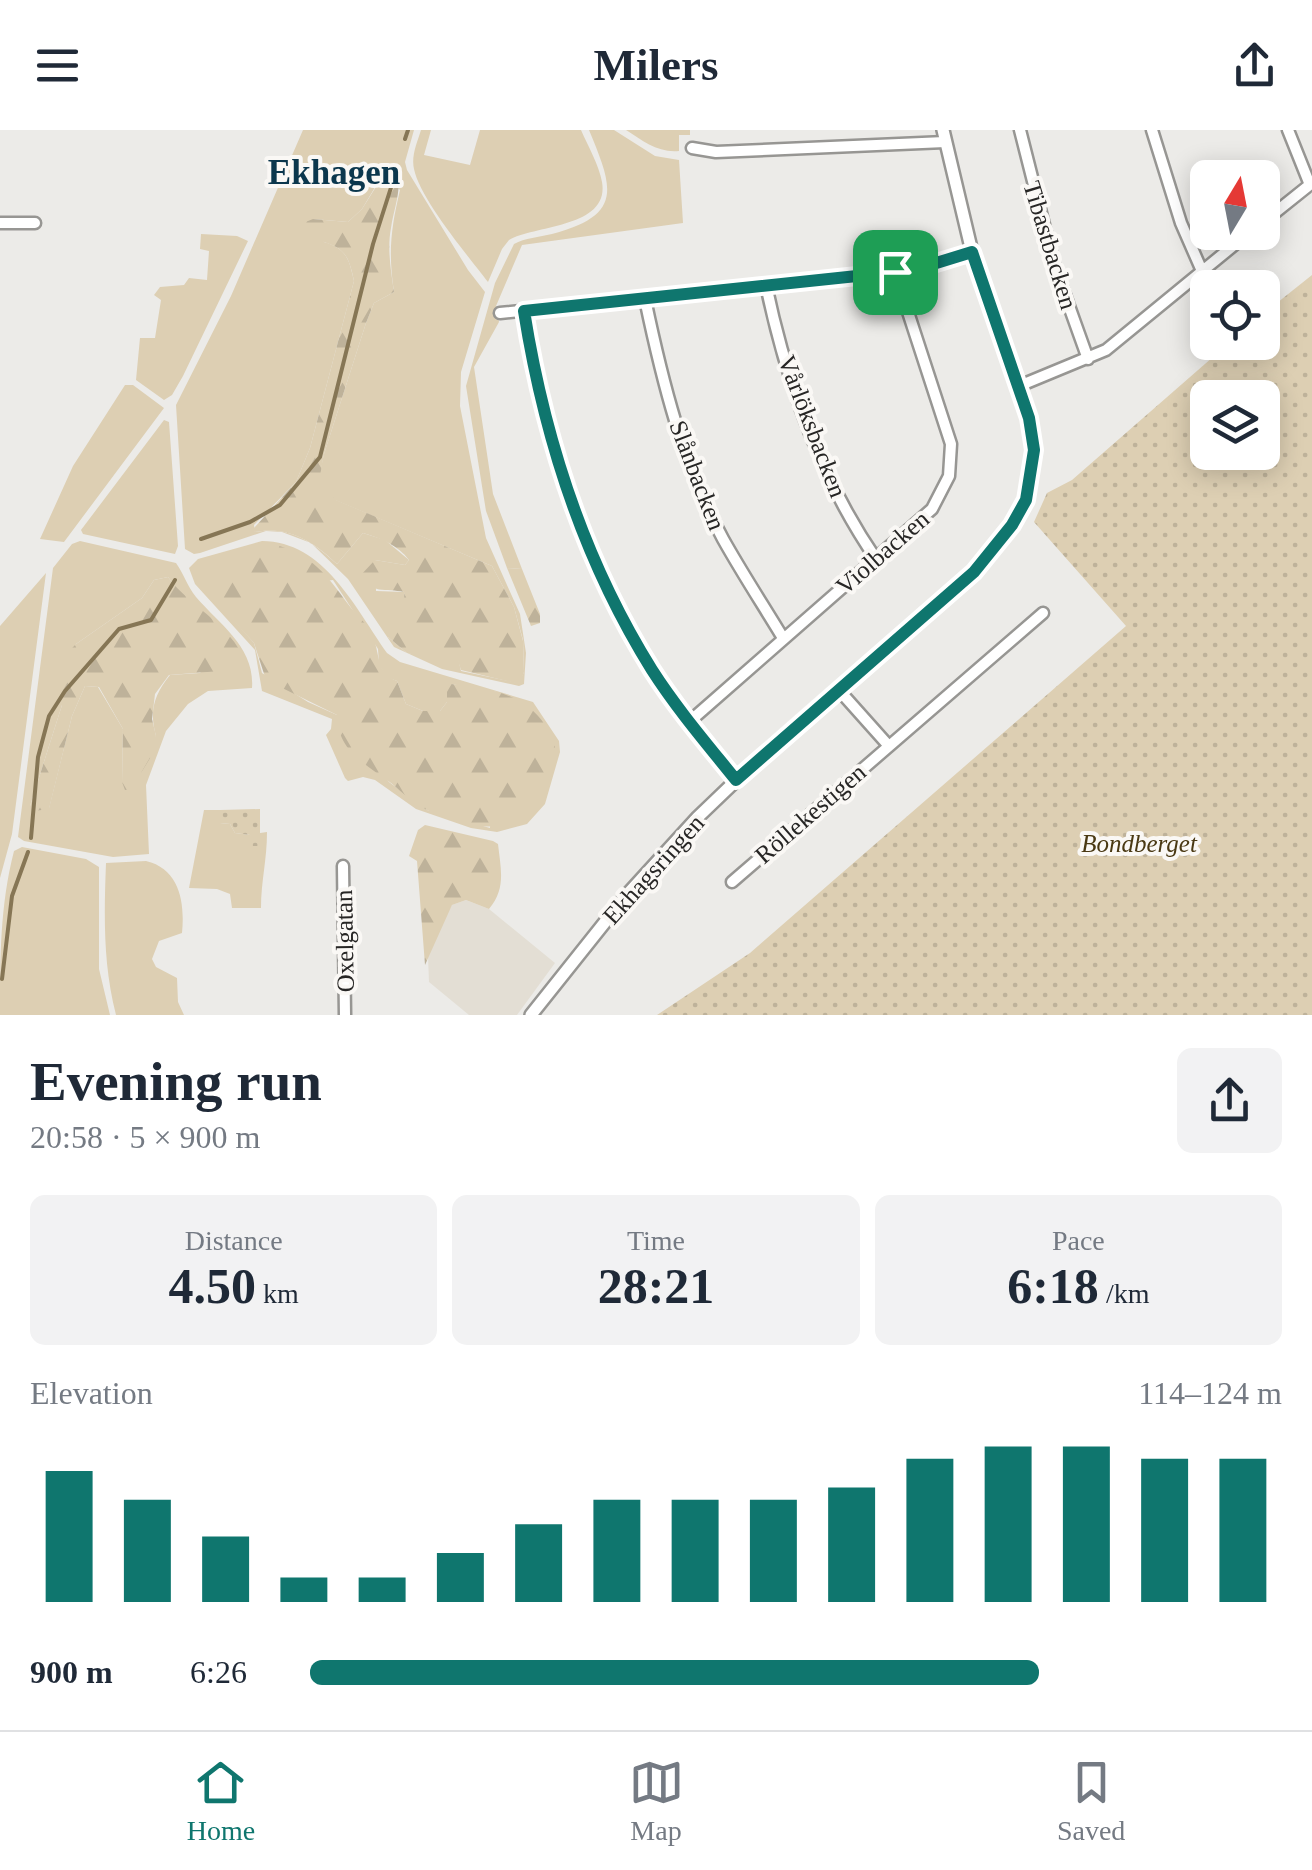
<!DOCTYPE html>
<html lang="en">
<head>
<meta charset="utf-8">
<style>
	:root { --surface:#fff; --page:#f2f2f3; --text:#1f2937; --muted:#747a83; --line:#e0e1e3; --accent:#0f766e }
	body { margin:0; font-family:"Times New Roman",serif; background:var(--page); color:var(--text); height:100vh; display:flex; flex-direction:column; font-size:38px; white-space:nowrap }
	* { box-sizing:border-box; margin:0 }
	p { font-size:32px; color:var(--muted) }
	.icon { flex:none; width:55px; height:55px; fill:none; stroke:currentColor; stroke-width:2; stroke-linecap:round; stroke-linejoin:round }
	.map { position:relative; height:885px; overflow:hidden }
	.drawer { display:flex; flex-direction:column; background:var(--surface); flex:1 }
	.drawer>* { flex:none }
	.needle { width:65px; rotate:10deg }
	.tools { position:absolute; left:1190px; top:30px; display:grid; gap:20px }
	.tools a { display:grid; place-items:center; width:90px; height:90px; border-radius:15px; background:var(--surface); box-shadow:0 5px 25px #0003; font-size:50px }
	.pin { position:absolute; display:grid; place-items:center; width:85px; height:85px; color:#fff; margin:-42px; border-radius:20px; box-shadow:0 5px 15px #0006 }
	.round { display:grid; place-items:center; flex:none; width:105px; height:105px; border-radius:15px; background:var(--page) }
	.head { display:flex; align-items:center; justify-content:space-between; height:170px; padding:0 30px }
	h1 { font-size:55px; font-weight:700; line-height:75px }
	.figures { display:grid; grid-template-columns:repeat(3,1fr); gap:15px; height:170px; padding:10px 30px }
	.figures div { display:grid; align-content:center; border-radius:15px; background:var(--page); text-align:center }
	.figures b { font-size:50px; font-weight:700 }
	.figures small { font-size:28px; font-weight:400 }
	.figures p { font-size:28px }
	.chart { height:280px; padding:20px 30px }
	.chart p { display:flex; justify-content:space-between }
	.chart svg { width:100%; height:180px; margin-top:10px; stroke:var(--accent); stroke-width:6 }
	ul { padding:0 30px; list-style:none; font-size:32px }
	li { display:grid; grid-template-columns:160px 120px 1fr; align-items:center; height:75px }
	li i { height:25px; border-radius:12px; background:var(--accent) }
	header { display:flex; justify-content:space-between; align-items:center; height:130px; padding:0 30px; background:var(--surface); font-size:45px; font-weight:700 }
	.tab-bar { display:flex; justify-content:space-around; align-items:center; height:140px; border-top:2px solid var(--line); background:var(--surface); font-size:28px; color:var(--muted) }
	.tab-bar a { display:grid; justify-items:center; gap:5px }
	.tab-bar .on { color:var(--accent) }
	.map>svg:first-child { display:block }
	.built { fill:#e3ded4 }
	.green { fill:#ddcfb3; fill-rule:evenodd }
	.forest { fill:url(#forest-firs) }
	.park { fill:url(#park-dots); fill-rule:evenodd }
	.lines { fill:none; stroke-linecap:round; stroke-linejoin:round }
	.stream { stroke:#867655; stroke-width:4 }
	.minor-casing { stroke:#979693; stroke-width:15 }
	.tertiary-casing { stroke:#979693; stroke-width:16 }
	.minor { stroke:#fff; stroke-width:10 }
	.tertiary { stroke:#fff; stroke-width:11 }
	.route-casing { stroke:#fff; stroke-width:20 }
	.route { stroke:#0f766e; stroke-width:12 }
	.labels { text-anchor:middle; stroke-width:8; stroke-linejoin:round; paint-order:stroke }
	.street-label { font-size:25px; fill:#272625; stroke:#faf8f5 }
	.park-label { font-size:25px; font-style:italic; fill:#4a3913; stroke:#faf8f5 }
	.district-label { font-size:35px; font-weight:bold; fill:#0b374d; stroke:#faf8f5 }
</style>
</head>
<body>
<header><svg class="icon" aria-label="menu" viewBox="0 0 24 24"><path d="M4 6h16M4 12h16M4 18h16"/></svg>Milers<svg class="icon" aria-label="share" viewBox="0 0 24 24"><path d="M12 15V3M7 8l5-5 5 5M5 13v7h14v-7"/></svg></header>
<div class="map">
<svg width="1312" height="885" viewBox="0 0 1312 885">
	<defs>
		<pattern id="forest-firs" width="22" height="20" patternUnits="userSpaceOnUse" patternTransform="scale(2.5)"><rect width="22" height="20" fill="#ddcfb3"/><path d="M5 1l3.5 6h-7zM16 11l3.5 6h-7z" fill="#beb29a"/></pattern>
		<pattern id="park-dots" width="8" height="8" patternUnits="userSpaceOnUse" patternTransform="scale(2.5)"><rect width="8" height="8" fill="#ddcfb3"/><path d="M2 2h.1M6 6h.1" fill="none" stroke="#beb29a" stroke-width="1.8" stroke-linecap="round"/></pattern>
	</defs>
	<rect width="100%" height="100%" fill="#ecebe8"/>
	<path class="built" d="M466 770 489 779 555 833 517 885H469L429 852 428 827 442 793 452 775Z"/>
	<path class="green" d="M303 0H414L405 32 407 40 468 140 485 162 461 242 460 276 486 408 520 484 526 523 524 554 519 556 442 539 394 517 348 449 311 413 282 402 266 401 200 423 194 424 185 419 176 275 231 166ZM383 44 400 60C391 98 388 122 394 162L374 173 366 193 324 324 318 351 335 370 492 436 514 477 523 510 524 542 519 553 461 541 458 528 407 523 388 507 405 470 404 462 376 461 375 430 405 435 409 430 385 410 363 403 337 434C313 412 289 395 255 402L254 395 296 352 310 318 354 151C349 129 347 119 324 112L313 89 348 92 362 79Z
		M421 0H431L424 25 470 35 480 0H581C588 16 599 35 602 52 610 98 535 95 509 110L502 119 488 152C468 126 420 69 414 39 411 26 417 13 421 0Z
		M589 0H614L655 26 679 30 683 93 522 115 496 176 499 192 474 237 493 364 522 439 507 438 486 381 466 256 495 153 514 114C525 108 539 107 552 104 624 85 613 58 589 0Z
		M626 0H690V5H679V21C658 23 643 11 626 0Z
		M201 104 237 106 248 111 183 246 172 265 164 270 136 250 140 208H155L161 170 154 165 160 157 184 155 189 148 207 150 209 121 200 119Z
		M125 255H133L164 278 64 412 40 409 73 336Z
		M164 290 169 292 178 416 175 424 83 404 81 400Z
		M80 411 176 433C184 444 187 456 196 467 220 495 255 517 252 558L208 561 188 574 166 601 146 655 149 724 113 727 24 711 18 707 53 438 72 414ZM168 447 178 460 231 509 200 543 170 545C154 565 149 581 156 606L122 652 123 599 98 557 85 556 72 586 49 678 30 676 62 575 76 514 142 468 154 450Z
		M262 411C324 411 356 479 387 523L400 532 533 572 559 611 560 622 545 674 527 694 497 702 471 698 416 679 375 650 363 647 348 651 345 648 326 605 331 599 332 589 262 561 255 520 195 454 189 438 198 429ZM333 450 378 519 379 534 386 547 397 551 406 574 423 581H440L447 572V555L451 554 497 562 490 698 427 680 389 652 337 585 308 572 262 543 254 513 211 464Z
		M46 443 12 704 0 748V496Z
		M204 680H220V693L230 694 235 703 250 705 260 716V703L267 702C267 730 261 751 261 778H232L230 764 217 759 189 758Z
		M22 717 86 729 99 737V839L110 885H0C0 829 0 775 14 721Z
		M146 731C180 739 185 773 182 803L159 811 152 829 156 837 177 848 178 872 184 885H116C103 834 104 786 106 733Z"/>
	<path class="forest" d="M398 43C401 63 394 78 391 98 387 119 391 141 394 162L374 173 366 193 324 324 319 351 336 370 492 436 514 477 523 511 524 542 520 554 461 540 457 528 439 530 407 523 388 507 382 490C394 484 406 478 404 462 386 458 371 464 359 447L375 430 405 435 409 430C398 415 380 408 363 403L337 434C314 412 288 395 255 402L253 399 296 352 310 318 354 151C347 115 339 118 307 106L303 93 313 89 348 92 362 79 384 44Z
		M276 415C312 425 327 445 348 474 356 485 367 493 372 505 381 524 375 543 397 551L406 574 423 581H440L447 572V554H451C487 557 525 564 545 595 551 603 556 612 555 623 554 632 549 643 546 652 528 710 474 702 427 680 414 674 402 662 391 653 365 634 337 620 337 585L266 550 254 513 210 465C228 441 245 418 276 415Z
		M507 438 522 439 540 484V493L531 496Z
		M168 447C190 478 240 499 246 539L169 545 155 564 152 589 156 606 152 625 131 659 125 660 122 652 123 599 99 557 85 556 72 586 49 679 34 681 30 676 62 575 50 560V541L76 514 142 468 154 450Z
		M425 695 493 711 498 714C501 740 506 759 489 779L466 770 452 775 425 835 417 731 409 726 418 700Z"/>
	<path class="park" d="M1312 145V885H657L750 823 1126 496 1034 392 1047 363 1072 350 1229 213 1262 212 1263 184ZM1208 268H1262V322H1208Z
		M260 679V716H251L250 705 235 703 230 694 220 693V680Z"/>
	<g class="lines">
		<path class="stream" d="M405 9 408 0
			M201 409 250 392 280 375 320 327 373 114 395 45
			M31 708 38 627 49 586 65 561 119 499 151 490 175 450
			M2 849 12 766 28 722"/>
		<g class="minor-casing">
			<path id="minor" d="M1020 0 1054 134 1088 229
				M1152 0 1181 93 1202 141
				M1288 0 1310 55
				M692 18 716 22 945 12
				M0 93H35
				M1262 93 1312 53
				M766 155C786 250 821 349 876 429
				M645 169C662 250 683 335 723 409 742 443 763 475 783 508
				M524 181C544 308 584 430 652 540 677 579 707 614 736 650
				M500 183 895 142 920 139 972 122
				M1019 256 1106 220 1250 102
				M838 559 888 615
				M689 592 932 379 949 346 951 314 895 142
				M343 736 345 885
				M732 752 1043 483"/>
		</g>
		<g class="tertiary-casing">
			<path id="tertiary" d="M531 885 625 767 698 687 770 618 974 441 1012 395 1026 370 1034 320 1029 288 972 122 943 0"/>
		</g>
		<use href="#minor" class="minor"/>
		<use href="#tertiary" class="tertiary"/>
	</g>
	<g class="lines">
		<g class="route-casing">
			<path id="route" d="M972 122 1029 288 1034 320 1026 370 1012 395 974 442 736 650C707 614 677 579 652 540 584 431 544 307 524 181L895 142 920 138Z"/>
		</g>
		<use href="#route" class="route"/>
	</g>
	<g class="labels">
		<g class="street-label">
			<text transform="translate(1051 115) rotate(73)" y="9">Tibastbacken</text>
			<text transform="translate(813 296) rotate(69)" y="9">Vårlöksbacken</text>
			<text transform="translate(698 345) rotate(69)" y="9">Slånbacken</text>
			<text transform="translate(882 422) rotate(-41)" y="9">Violbacken</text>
			<text transform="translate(810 683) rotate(-41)" y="9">Röllekestigen</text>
			<text transform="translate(653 739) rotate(-48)" y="9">Ekhagsringen</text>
			<text transform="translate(344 811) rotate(-91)" y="9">Oxelgatan</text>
		</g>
		<g class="park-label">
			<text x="1139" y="722">Bondberget</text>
		</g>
		<g class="district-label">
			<text x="334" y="54">Ekhagen</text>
		</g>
	</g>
</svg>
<div class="tools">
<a><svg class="needle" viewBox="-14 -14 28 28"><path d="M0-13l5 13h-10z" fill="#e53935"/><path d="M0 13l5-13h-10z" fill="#747a83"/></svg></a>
<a><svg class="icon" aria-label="locate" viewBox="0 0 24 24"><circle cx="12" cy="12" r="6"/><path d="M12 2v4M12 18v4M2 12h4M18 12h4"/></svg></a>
<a><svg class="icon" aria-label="layers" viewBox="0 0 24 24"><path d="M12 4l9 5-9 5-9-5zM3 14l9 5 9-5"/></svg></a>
</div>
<div class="pin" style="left:895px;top:142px;background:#1e9e55"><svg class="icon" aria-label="arrive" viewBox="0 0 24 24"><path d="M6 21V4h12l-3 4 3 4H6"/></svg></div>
</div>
<section class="drawer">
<div class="head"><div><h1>Evening run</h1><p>20:58 · 5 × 900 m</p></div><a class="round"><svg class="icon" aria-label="share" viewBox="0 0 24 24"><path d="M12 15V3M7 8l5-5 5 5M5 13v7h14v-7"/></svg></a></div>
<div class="figures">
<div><p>Distance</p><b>4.50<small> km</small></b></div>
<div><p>Time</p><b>28:21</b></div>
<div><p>Pace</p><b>6:18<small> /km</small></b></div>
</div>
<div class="chart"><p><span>Elevation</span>114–124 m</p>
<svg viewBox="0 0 160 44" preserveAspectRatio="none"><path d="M5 44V12M15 44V19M25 44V28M35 44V38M45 44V38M55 44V32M65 44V25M75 44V19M85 44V19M95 44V19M105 44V16M115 44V9M125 44V6M135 44V6M145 44V9M155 44V9"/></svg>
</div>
<ul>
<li><b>900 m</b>6:26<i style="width:75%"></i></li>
</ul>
</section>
<nav class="tab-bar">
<a class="on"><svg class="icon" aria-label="home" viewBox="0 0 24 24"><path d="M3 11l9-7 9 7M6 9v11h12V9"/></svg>Home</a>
<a><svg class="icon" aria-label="map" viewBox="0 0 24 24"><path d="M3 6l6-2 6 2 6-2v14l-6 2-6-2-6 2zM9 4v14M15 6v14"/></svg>Map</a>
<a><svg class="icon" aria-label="saved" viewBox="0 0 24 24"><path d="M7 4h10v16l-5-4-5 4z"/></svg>Saved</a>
</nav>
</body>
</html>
